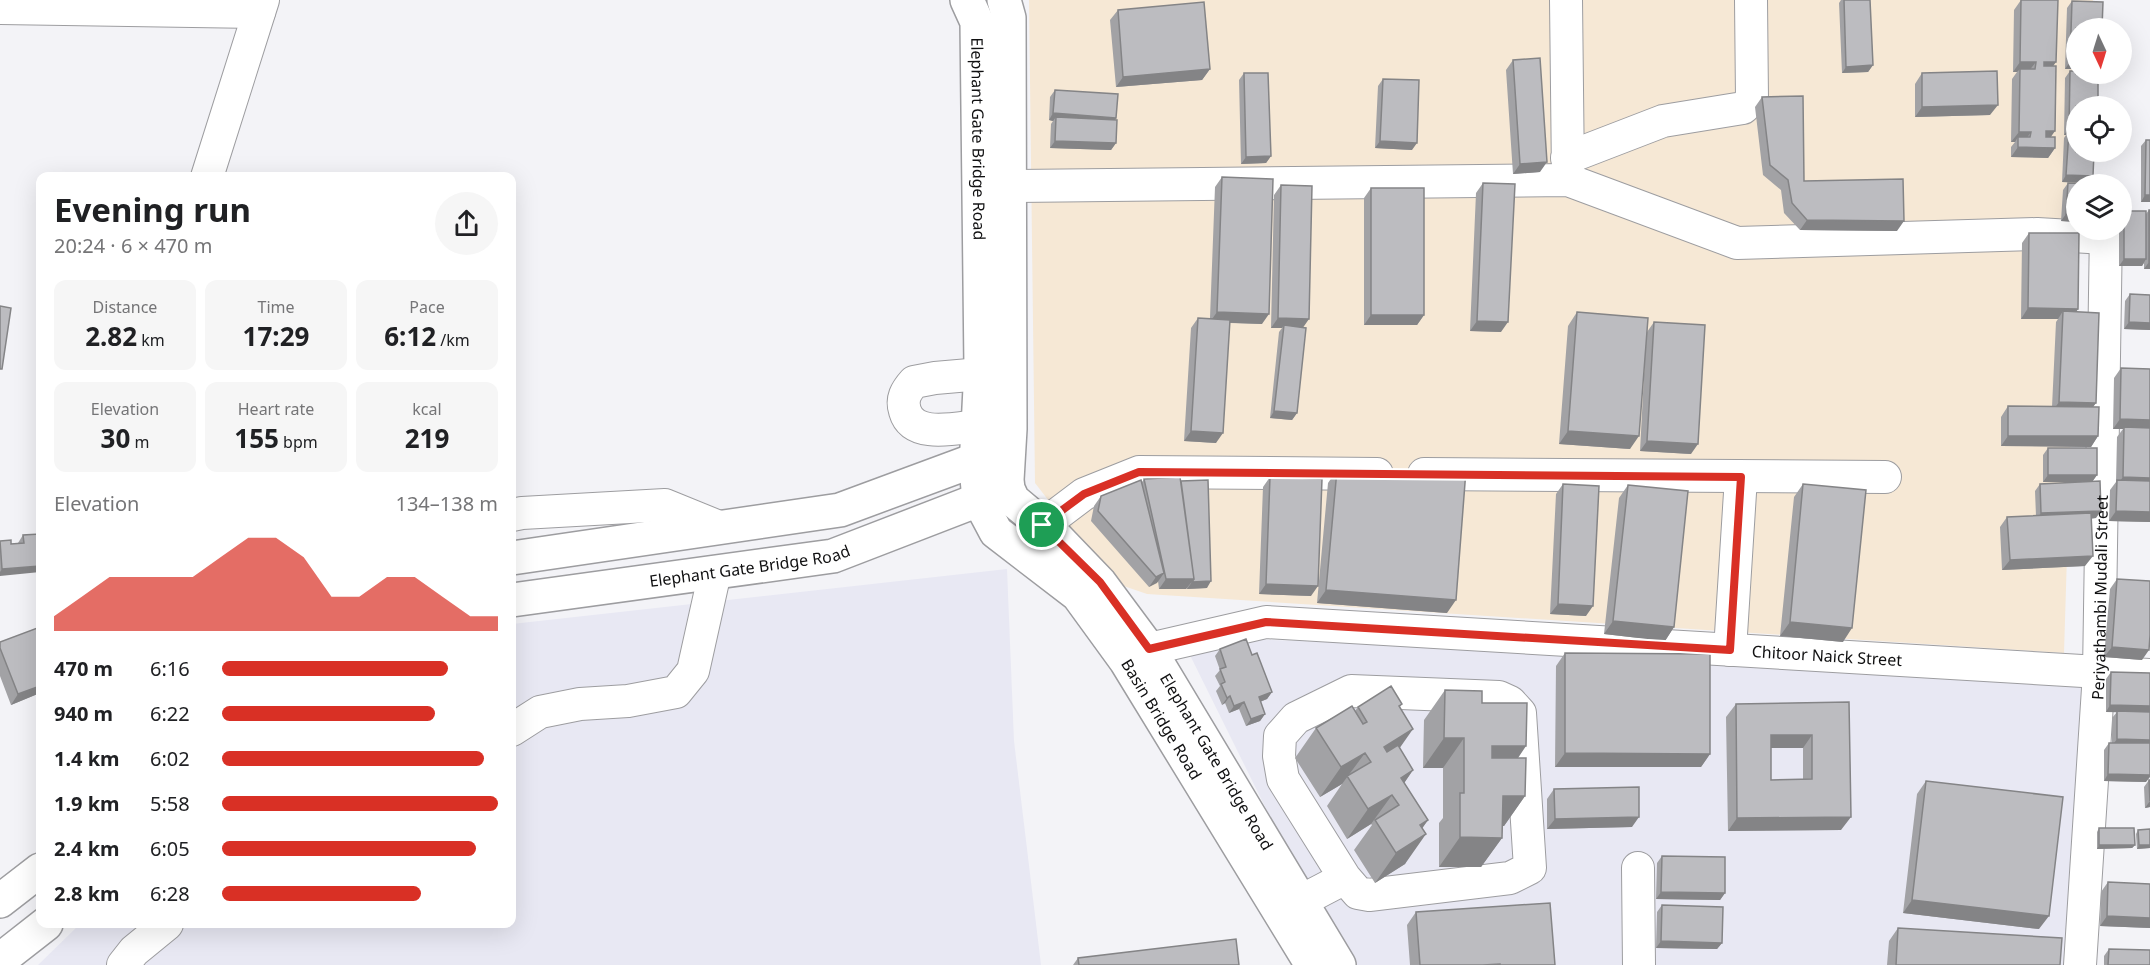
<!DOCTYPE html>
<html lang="en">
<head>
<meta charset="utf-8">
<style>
	:root { --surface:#fff; --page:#f6f6f6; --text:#202124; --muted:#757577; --accent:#d93025 }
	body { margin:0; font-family:"Noto Sans",sans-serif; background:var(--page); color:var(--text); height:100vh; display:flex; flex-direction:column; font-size:22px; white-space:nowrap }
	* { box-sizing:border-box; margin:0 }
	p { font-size:20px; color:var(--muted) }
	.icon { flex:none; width:33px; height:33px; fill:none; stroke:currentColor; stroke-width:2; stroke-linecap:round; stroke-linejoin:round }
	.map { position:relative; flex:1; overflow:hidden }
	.side { position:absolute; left:36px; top:172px; width:480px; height:756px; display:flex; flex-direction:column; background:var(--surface); border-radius:12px; box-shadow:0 6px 24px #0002 }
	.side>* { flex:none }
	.needle { width:39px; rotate:176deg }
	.controls { position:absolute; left:2066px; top:18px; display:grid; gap:12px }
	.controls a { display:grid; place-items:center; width:66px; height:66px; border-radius:50%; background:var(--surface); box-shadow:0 6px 24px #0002; font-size:30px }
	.pin { position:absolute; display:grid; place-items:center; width:51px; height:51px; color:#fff; margin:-26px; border:3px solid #fff; border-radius:50%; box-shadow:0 2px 6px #0007 }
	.round { display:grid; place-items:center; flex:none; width:63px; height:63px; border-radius:32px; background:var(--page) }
	.summary { display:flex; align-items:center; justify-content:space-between; height:102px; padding:0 18px }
	h1 { font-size:33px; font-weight:700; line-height:45px }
	.figures { display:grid; grid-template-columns:repeat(3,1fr); gap:9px; height:102px; padding:6px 18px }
	.figures div { display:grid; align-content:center; border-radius:12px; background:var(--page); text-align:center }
	.figures b { font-size:26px; font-weight:700 }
	.figures small { font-size:16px; font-weight:400 }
	.figures p { font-size:16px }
	.chart { height:168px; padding:12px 18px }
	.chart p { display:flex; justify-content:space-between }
	.chart svg { width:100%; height:108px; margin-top:6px; fill:var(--accent); opacity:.7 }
	ul { padding:0 18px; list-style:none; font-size:20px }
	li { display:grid; grid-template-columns:96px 72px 1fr; align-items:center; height:45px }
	li i { height:15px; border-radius:8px; background:var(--accent) }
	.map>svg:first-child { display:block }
	.built { fill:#e8e8f3 }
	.industrial { fill:#f6e8d5 }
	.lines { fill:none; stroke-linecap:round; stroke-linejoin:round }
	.minor-casing { stroke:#9d9da0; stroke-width:34 }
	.major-casing { stroke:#9d9da0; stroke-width:36 }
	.minor { stroke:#fff; stroke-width:32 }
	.major { stroke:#fff; stroke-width:33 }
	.wall { fill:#a2a2a5; fill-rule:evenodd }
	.shaded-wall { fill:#848486 }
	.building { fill:#bcbcc0; stroke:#848486; stroke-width:1.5; fill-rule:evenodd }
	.route-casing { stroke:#fff; stroke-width:12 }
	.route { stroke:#d93025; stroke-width:8 }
	.labels { text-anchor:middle; stroke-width:4.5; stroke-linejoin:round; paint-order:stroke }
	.street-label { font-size:16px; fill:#101011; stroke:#fff }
</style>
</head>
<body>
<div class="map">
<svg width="2150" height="965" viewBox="0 0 2150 965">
	<rect width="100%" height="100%" fill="#f3f3f7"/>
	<path class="built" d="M1007 569 1014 741 1041 965H38L80 924H512V624Z
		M1181 637 1446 646 2094 676 2066 965H1355L1286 849Z"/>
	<path class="industrial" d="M1029 0H2093L2091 28H2076V152H2082L2080 184H2076L2077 230 2064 653 1147 594 1112 582 1035 483Z"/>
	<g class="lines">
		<g class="minor-casing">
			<g id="minor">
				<path d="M1566 0 1568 176"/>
				<path d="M0 8 259 12"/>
				<path d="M1567 158 1663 121 1743 108 1752 99 1751 0"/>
				<path d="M207 177 263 0"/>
				<path d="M1009 186 1568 180 1737 243 2037 234 2106 238"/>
				<path d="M978 426C956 428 913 439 905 411 901 399 906 391 914 382L935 378 981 374"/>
				<path d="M1424 474 1885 477"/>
				<path d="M512 515 522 513 665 505 719 527"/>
				<path d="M1043 525 1084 494 1139 472 1377 474"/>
				<path id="s1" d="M1149 649 1266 622 2150 675"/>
				<path d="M1730 650 1741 477"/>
				<path d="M512 730 540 712 580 704 628 701 676 692 693 671 715 572"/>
				<path d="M1638 868 1639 965"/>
				<path d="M1301 901 1345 878 1283 779 1279 756 1280 736 1296 718 1351 691 1499 697 1510 702 1520 713 1530 868 1510 878 1369 895 1358 893 1345 878"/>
				<path d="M123 965 134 951 167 924"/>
				<path id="s2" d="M2080 965 2099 673 2106 230"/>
			</g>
		</g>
		<g class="major-casing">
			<g id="major">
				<path id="s3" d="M967 0 977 22 981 368 976 467 979 500 996 532 1078 595 1126 661 1312 965"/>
				<path id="s4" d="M1004 0 1009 18 1010 429 1007 480 1008 489 1013 500 1050 531 1100 583 1149 649 1339 965"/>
				<path d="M512 558 840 510 994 453"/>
				<path id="s5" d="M512 600 833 556 999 492"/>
				<path d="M0 901 40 870"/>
				<path d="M0 960 46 924"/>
			</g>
		</g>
		<use href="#minor" class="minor"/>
		<use href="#major" class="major"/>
	</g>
	<path class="wall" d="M1841 0H1870L1873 65 1868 72 1842 73 1839 3Z
		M2021 0 2053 66 2051 137 2055 148 2048 158 2011 157V147L2015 142H2011L2012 79 2017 72H2013L2014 10Z
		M2072 1 2076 69H2065L2067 8Z
		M1118 10 1210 69 1202 80 1116 87 1110 20Z
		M1513 60 1540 172 1513 174 1506 70Z
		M2070 71 2076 106 2093 176 2088 183 2062 182 2064 138 2066 135H2064L2065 78Z
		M1244 73 1271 156 1266 163 1241 164 1239 80Z
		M1922 73 1990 115 1915 117V84Z
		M1383 79 1412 150 1375 148 1378 86Z
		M1055 90 1116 118 1115 120 1116 143 1111 150 1050 148 1051 124 1053 121 1049 120 1050 97Z
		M1762 97 1804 181 1897 231 1800 230 1784 213 1781 190 1763 175 1755 107Z
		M2146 140H2150V202H2141V146Z
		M1222 177 1262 324 1230 323 1216 443 1184 441 1191 328 1198 318H1210L1215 187Z
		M1483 183 1501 332 1470 331 1476 193Z
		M2068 183 2076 184V222L2061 221 2063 190Z
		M1281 185 1303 327 1297 413 1292 420 1270 418 1279 332 1282 328H1271L1274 195Z
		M1371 188 1424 315 1417 325H1364V198Z
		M2149 210 2150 269H2144V263L2142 266H2119V230H2121V215L2124 211 2146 214Z
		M2029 233 2078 309 2076 312 2096 403 2093 407 2098 436 2091 447 2001 446V417L2008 406 2052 407 2056 322 2058 319H2021L2022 243Z
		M2130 294 2150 295V330L2124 329 2125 301Z
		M1577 312 1647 332 1654 322 1691 454 1640 451 1645 356 1630 449 1559 444 1568 326Z
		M2121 368 2150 369V522L2109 521 2110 490 2116 482 2117 437 2123 429H2113L2114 378Z
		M2048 448 2097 475 2092 482H2043V455Z
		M1337 470 1447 613 1317 603 1328 483Z
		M1270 477 1311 596 1259 594 1263 487Z
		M1144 479 1207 588 1187 589V588L1186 589H1159L1158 581 1149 587 1091 521 1094 506 1101 496 1142 482Z
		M1563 484 1586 616 1550 614 1556 494Z
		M1803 484 1843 642 1780 636 1794 497Z
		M2040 484 2096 518 2091 519 2085 566 2002 570 2000 527 2007 517 2036 516 2035 491Z
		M1628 485 1674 627 1665 641 1604 634 1619 498Z
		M40 534 0 576V542L11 544 18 543 23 535Z
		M2117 579 2142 660 2104 657 2110 589Z
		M0 642 40 693 11 705 0 676Z
		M1220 649 1252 655 1272 692 1267 699 1260 702 1265 714 1260 721 1246 726 1239 709 1229 713 1225 703 1222 705 1216 691 1220 686 1215 676 1220 670 1215 656Z
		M1565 653 1710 754 1701 767H1555L1556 666Z
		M2111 672 2146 782 2104 781V750L2109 743H2112V718L2117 712H2106V679Z
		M1445 690 1482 703 1518 758 1525 796 1504 826H1502V838L1481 867H1439V823L1443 818V768H1423L1424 720Z
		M1849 702 1841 830 1728 831 1726 717 1736 704ZM1771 748H1803V779L1771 780Z
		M1402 704 1400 707 1399 748 1413 770 1404 783 1428 820 1422 828 1405 864 1375 883 1354 850 1372 825 1371 824 1347 839 1327 806 1342 784 1320 797 1295 758 1316 728 1355 711 1358 707Z
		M2149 780H2150V807L2145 808 2144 787Z
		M1926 781 2039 929 1903 913 1917 794Z
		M1554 789 1632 827 1547 829V799Z
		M2099 828 2135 845 2132 848 2097 849V832Z
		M2138 830 2150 848 2137 849 2136 834Z
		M1662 856 1725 893 1720 900 1656 899 1657 863Z
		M2108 882 2150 884V928L2100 926 2101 892Z
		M1662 905 1722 943 1717 949 1656 948 1657 912Z
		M1416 912 1555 965H1410L1407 925Z
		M1898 928 2060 965H1887L1889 941Z
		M2109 949 2150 965H2104V956Z
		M1078 958 1239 965H1073Z"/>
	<path class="shaded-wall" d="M2020 62H2036L2028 72 2020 69 2017 72H2013Z
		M2044 62H2056L2049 72H2037Z
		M2070 62H2076V69H2065Z
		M1873 65 1868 72 1842 73 1846 67Z
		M1210 69 1202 80 1116 87 1123 77Z
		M1998 105 1990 115 1915 117 1922 107Z
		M1053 113 1116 118 1112 125 1056 117 1053 121 1049 120Z
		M2069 128H2076V135L2069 131 2066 135H2064Z
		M2046 131H2055L2048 141H2039Z
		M2019 132H2031L2024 142 2018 137 2015 142H2011Z
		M1055 141 1116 143 1111 150 1050 148Z
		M1380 141 1417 143 1412 150 1375 148Z
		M2018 147 2055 148 2048 158 2011 157Z
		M1271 156 1266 163 1241 164 1246 157Z
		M1547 162 1540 172 1513 174 1520 164Z
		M2066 175 2093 176 2088 183 2062 182Z
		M2145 195H2150V202H2141Z
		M2066 214 2076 215V222L2061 221Z
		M1807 220 1904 221 1897 231 1800 230Z
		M2124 259H2146L2142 266H2119Z
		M2149 262H2150V269H2144Z
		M2028 308 2078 309 2071 319 2063 311 2058 319H2021Z
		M1217 312 1269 314 1262 324 1210 322Z
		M1371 315H1424L1417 325H1364Z
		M1278 318 1309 319 1302 329 1284 325 1282 328H1271Z
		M1477 321 1508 322 1501 332 1470 331Z
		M2129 322 2150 323V330L2124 329Z
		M2059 402 2096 403 2088 413 2052 412Z
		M1274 411 1297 413 1292 420 1270 418Z
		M2120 419 2150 420V430L2124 427 2123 429H2113Z
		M1191 431 1223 433 1216 443 1184 441Z
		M1568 431 1639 436 1630 449 1559 444Z
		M2008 436H2098L2091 447 2001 446Z
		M1647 441 1698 444 1691 454 1640 451Z
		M2048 475H2097L2092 482H2043Z
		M2123 477 2150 478V488L2117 485Z
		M2101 511 2096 518 2036 520 2041 513Z
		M2116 511 2150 512V522L2109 521Z
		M2093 556 2085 566 2002 570 2010 560Z
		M40 566V572L0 576V572L2 569Z
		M1164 573 1157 583 1149 587 1156 577Z
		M1166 579H1194L1186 589H1159Z
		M1211 581 1207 588 1187 589 1192 582Z
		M1266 584 1318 586 1311 596 1259 594Z
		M1326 590 1456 600 1447 613 1317 603Z
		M1558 604 1593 606 1586 616 1550 614Z
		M1613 621 1674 627 1665 641 1604 634Z
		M1790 622 1852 628 1843 642 1780 636Z
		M2112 647 2149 650 2142 660 2104 657Z
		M40 686V693L11 705 18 694Z
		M1272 692 1267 699 1254 704 1259 697Z
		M1230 696 1225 703 1222 705 1227 698Z
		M1244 702 1239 709 1229 713 1234 706Z
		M2110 705 2150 706V713L2106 712Z
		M1265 714 1260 721 1246 726 1251 719Z
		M1413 729 1392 759 1384 747Z
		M1771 735H1812L1803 748H1762Z
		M1444 738H1464L1443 768H1423Z
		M2117 739 2150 740V745L2112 746Z
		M1492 746H1526L1506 776H1472Z
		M1365 753 1342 784 1320 797 1341 767Z
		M1565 753 1710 754 1701 767H1555Z
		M1413 770 1394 798 1392 795 1371 824 1347 839 1368 809 1401 778Z
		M2108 774 2150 775V777L2146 782 2104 781Z
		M1503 796H1525L1504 826H1482Z
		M2150 801V807L2145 808Z
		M1639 817 1632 827 1547 829 1555 819Z
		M1851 817 1841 830 1728 831 1737 818Z
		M1428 820 1412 843 1426 834 1405 864 1375 883 1396 853 1420 825Z
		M1460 837 1502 838 1481 867H1439Z
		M2099 845H2135L2132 848 2097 849Z
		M2139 845H2150V848L2137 849Z
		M1661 892 1725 893 1720 900 1656 899Z
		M1912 900 2049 916 2039 929 1903 913Z
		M2107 916 2150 918V928L2100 926Z
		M1661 941 1722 943 1717 949 1656 948Z"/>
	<path class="building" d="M1844 0H1870L1873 65 1846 67Z
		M2021 0H2058L2056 62H2044V66H2056L2055 131H2046V137H2055V148L2018 147V137H2030L2031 132H2019L2020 69H2035L2036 62H2020Z
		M2072 1 2103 2 2102 28H2076V62H2070Z
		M1204 2 1210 69 1123 77 1118 10Z
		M1540 58 1547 162 1520 164 1513 60Z
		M1997 71 1998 105 1922 107V73Z
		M2070 71H2076V74H2098V106H2076V128H2069Z
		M1244 73H1268L1271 156 1246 157Z
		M1383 79 1419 80 1417 143 1380 141Z
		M1055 90 1118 94 1116 118 1053 113Z
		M1803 96 1804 181 1903 179 1904 221 1807 220 1792 203 1788 180 1770 165 1762 97Z
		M1056 117 1117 120 1116 143 1055 141Z
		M2069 131 2076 132V152H2094L2093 176 2066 175Z
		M2146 140H2150V195H2145Z
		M1222 177 1273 179 1269 314 1217 312Z
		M1483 183 1515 184 1508 322 1477 321Z
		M2068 183 2093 184H2076V215L2066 214Z
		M1281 185 1312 186 1309 319 1278 318Z
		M1371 188H1424V315H1371Z
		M2149 210H2150V262H2149Z
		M2124 211H2146V259H2124Z
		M2029 233H2079L2078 309 2028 308Z
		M2130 294 2150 295V323L2129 322Z
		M0 306 11 308 2 369H0Z
		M2063 311 2099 313 2096 403 2059 402Z
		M1577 312 1648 318 1639 436 1568 431Z
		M1198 318 1230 320 1223 433 1191 431Z
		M1654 322 1705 325 1698 444 1647 441Z
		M1284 325 1306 328 1297 413 1274 411Z
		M2121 368 2150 369V420L2120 419Z
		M2008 406 2099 407 2098 436H2008Z
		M2124 427 2150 428V478L2123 477Z
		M2048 448H2097V475H2048Z
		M1337 470H1466L1456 600 1326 590Z
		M1180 477 1194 579H1166L1144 479Z
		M1270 477 1322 479 1318 586 1266 584Z
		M1141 480 1164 573 1156 577 1098 511 1101 496Z
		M1208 480 1211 581 1192 582 1194 579 1181 481Z
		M2117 480 2150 481V512L2116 511Z
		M2100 481 2101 511 2041 513 2040 484Z
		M1563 484 1599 486 1593 606 1558 604Z
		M1803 484 1866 490 1852 628 1790 622Z
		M1628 485 1688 491 1674 627 1613 621Z
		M2091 513 2093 556 2010 560 2007 517Z
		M40 534V566L2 569 0 541 11 540V544L24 543 23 535Z
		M2117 579 2150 581V635L2149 650 2112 647Z
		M40 627V686L18 694 0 648V642Z
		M1246 639 1252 655 1257 653 1272 692 1259 697 1265 714 1251 719 1244 702 1234 706 1230 696 1227 698 1221 684 1225 682 1220 669 1226 667 1220 649Z
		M1565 653 1710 654V754L1565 753Z
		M2111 672 2150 673V706L2110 705Z
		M1391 686 1402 704 1399 706 1413 729 1384 747 1387 752 1398 745 1413 770 1401 778 1428 820 1420 825 1426 834 1396 853 1375 820 1399 805 1392 795 1368 809 1347 776 1371 762 1365 753 1341 767 1316 728 1352 706 1363 724 1367 722 1358 707Z
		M1445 690 1482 691V703H1527L1526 746H1492V758H1526L1525 796H1503L1502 838 1460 837V793H1464V738H1444Z
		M1849 702 1851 817 1737 818 1736 704ZM1771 735H1812V779L1771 780Z
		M2117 711 2150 712V740L2117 739Z
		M2109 743H2150V775L2108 774Z
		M2149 780H2150V801Z
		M1926 781 2063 797 2049 916 1912 900Z
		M1639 787V817L1555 819 1554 789Z
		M2099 828H2134L2135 845H2099Z
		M2150 829V845H2139L2138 830Z
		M1662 856 1725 857V893L1661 892Z
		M2108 882 2150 884V918L2107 916Z
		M1550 903 1555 965H1500V964L1483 965H1420L1416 912Z
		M1662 905 1723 907 1722 943 1661 941Z
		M1898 928 2062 938 2060 965H1896Z
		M1236 939 1239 965H1079L1078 958Z
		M2109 949 2150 950V965H2108Z"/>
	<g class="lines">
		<g class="route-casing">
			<path id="route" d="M1139 472 1741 477 1730 650 1266 622 1149 649 1100 582 1042 525 1084 494Z"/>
		</g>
		<use href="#route" class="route"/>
	</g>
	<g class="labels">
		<g class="street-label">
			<text dy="6" stroke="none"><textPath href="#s3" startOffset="141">Elephant Gate Bridge Road</textPath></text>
			<text dy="6" stroke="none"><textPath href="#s5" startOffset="240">Elephant Gate Bridge Road</textPath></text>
			<text dy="6" stroke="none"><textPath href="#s2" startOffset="368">Periyathambi Mudali Street</textPath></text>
			<text dy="6" stroke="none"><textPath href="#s1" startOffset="682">Chitoor Naick Street</textPath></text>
			<text dy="6" stroke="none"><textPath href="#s3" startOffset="792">Basin Bridge Road</textPath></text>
			<text dy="6" stroke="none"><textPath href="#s4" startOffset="836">Elephant Gate Bridge Road</textPath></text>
		</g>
	</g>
</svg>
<div class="controls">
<a><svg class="needle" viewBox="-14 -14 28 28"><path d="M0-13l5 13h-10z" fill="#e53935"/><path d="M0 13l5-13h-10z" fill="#757577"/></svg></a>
<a><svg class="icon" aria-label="locate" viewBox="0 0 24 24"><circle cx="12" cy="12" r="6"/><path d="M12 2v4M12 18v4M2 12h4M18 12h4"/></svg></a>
<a><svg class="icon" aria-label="layers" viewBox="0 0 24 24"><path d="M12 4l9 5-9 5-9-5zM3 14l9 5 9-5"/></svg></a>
</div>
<div class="pin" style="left:1042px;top:525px;background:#1e9e55"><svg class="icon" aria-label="arrive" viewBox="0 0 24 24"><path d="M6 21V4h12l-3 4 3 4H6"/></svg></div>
<section class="side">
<div class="summary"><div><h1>Evening run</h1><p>20:24 · 6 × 470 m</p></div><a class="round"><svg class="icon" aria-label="share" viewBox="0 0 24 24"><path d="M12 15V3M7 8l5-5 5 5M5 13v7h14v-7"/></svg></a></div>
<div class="figures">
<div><p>Distance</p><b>2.82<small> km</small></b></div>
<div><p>Time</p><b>17:29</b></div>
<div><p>Pace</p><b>6:12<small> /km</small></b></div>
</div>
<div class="figures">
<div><p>Elevation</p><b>30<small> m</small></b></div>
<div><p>Heart rate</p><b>155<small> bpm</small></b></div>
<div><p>kcal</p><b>219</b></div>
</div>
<div class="chart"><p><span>Elevation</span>134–138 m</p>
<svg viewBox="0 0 160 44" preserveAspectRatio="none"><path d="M0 44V38L10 30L20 22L30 22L40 22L50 22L60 14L70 6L80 6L90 14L100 30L110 30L120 22L130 22L140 30L150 38L160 38V44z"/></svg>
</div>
<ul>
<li><b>470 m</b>6:16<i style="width:82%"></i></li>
<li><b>940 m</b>6:22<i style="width:77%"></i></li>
<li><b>1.4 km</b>6:02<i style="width:95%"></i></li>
<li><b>1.9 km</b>5:58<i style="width:100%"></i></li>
<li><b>2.4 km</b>6:05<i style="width:92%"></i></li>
<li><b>2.8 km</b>6:28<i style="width:72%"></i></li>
</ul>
</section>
</div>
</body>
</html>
